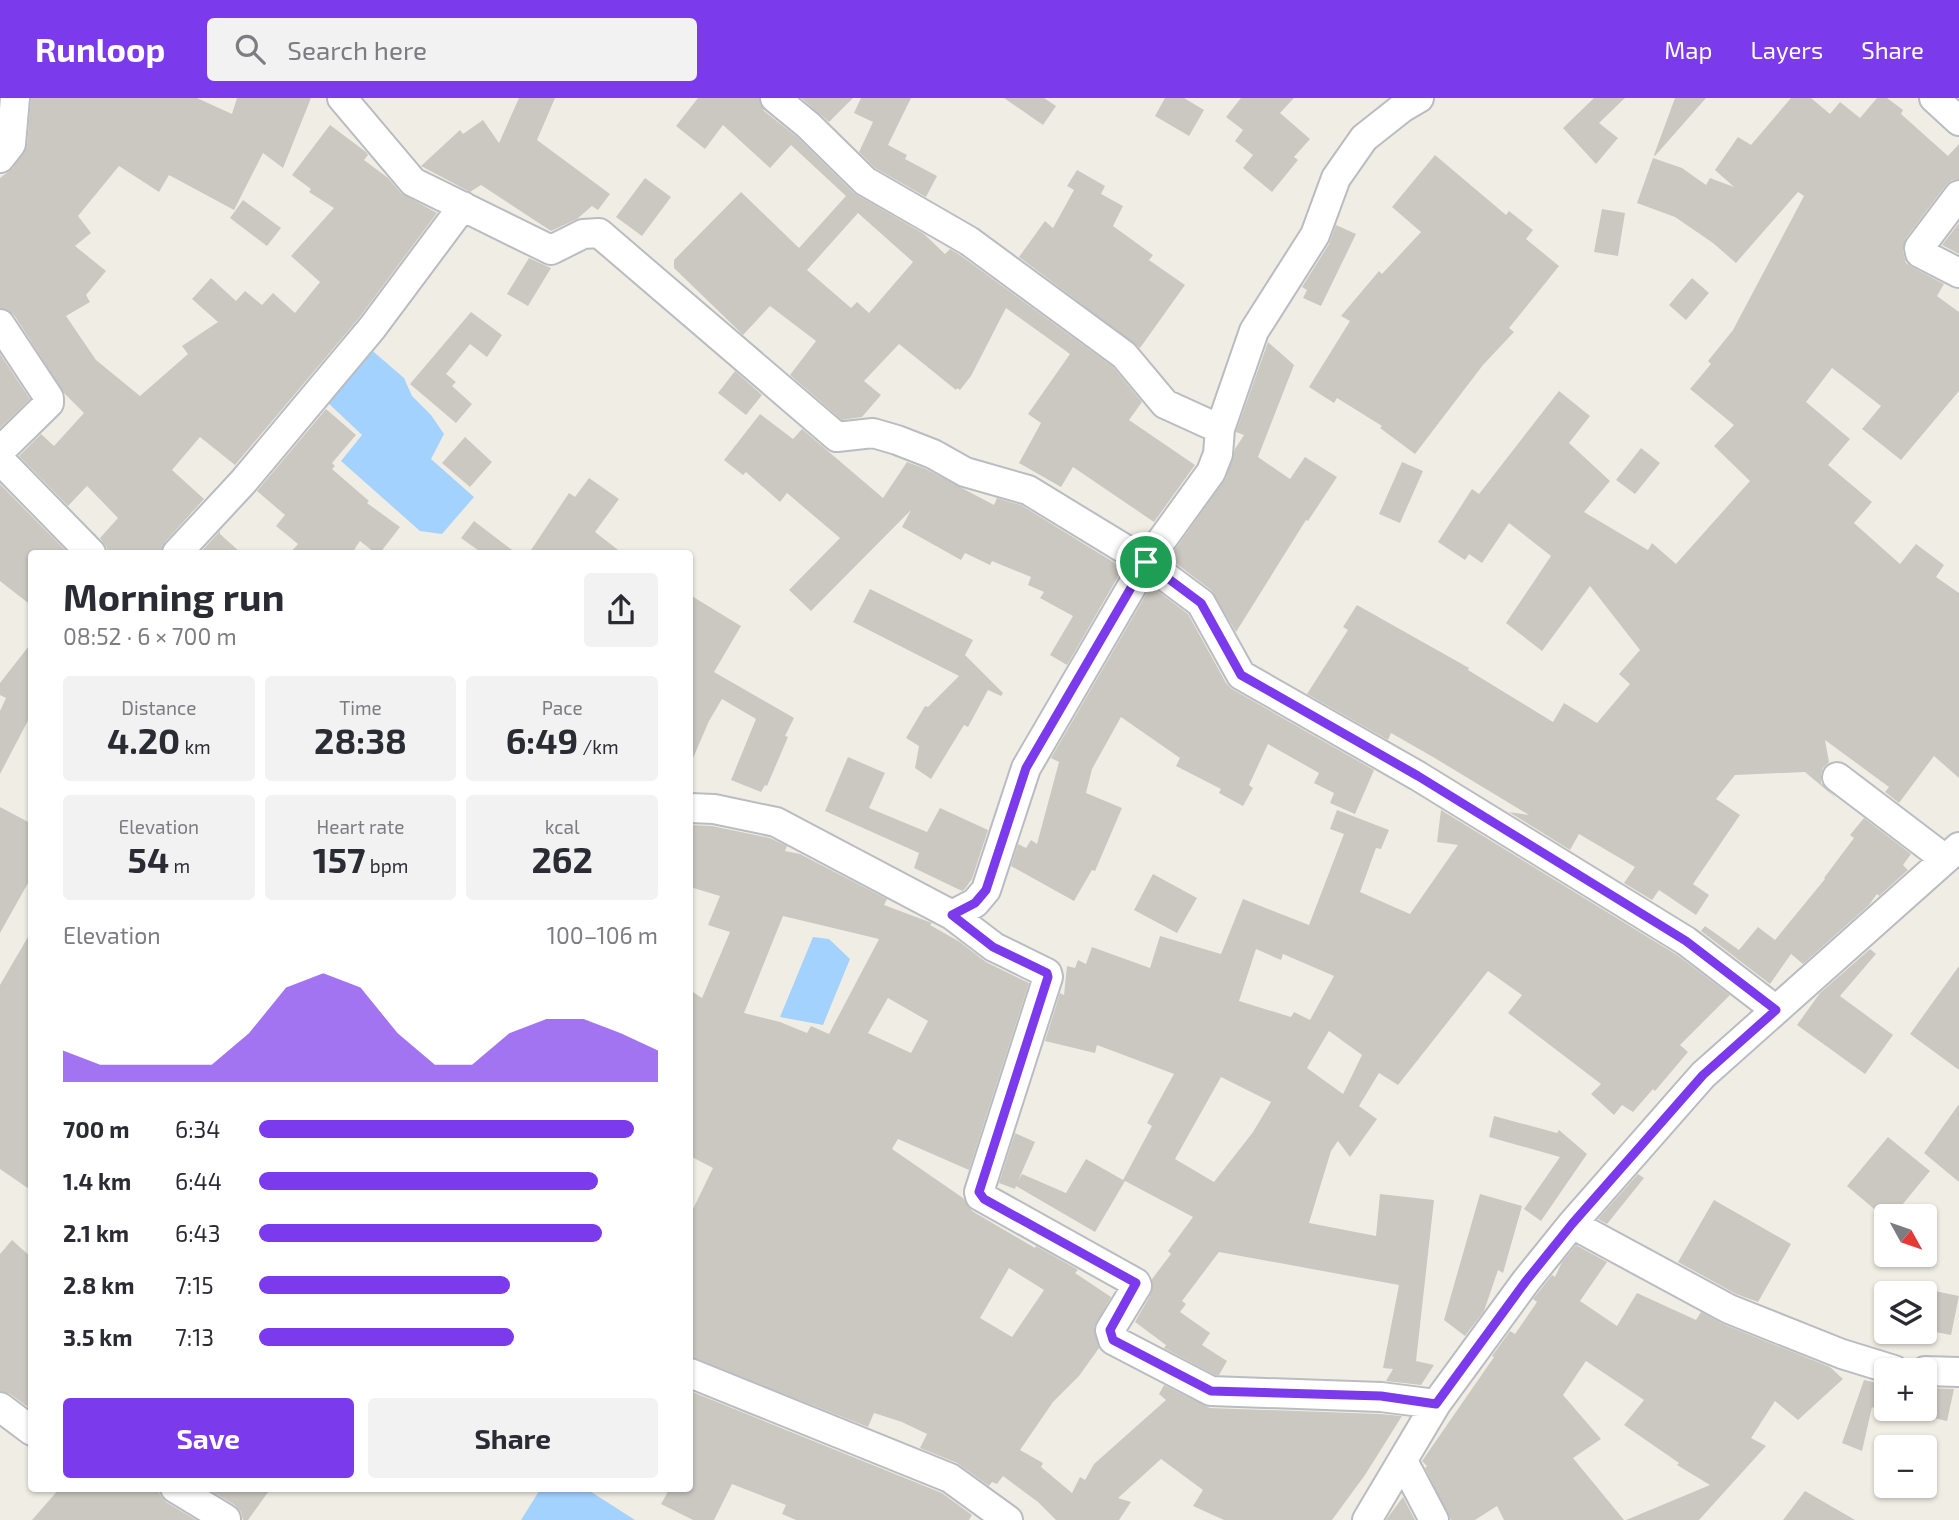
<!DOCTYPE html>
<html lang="en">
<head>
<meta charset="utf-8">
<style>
	:root { --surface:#fff; --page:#f2f2f3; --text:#2b2b33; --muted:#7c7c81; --accent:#7c3aed }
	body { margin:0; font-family:"Exo 2",sans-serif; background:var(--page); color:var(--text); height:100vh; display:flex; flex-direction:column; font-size:26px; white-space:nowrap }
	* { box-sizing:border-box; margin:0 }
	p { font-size:23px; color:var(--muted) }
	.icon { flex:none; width:38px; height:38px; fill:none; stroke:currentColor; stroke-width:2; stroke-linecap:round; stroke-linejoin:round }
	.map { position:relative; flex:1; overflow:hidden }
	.drawer { position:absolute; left:28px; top:452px; width:665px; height:942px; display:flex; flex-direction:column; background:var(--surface); border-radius:7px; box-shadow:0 2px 5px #0004 }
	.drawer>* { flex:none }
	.needle { width:46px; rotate:130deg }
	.buttons { position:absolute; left:1874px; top:1106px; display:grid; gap:14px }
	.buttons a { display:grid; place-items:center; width:63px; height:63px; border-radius:7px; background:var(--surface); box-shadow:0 2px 5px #0004; font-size:35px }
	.pin { position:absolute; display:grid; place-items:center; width:60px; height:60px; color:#fff; margin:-30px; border:4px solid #fff; border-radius:50%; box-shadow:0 2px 7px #0007 }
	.round { display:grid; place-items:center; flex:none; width:74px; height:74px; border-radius:7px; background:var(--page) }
	.overview { display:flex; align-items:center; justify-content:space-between; height:119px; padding:0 35px }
	h1 { font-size:38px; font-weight:700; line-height:52px }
	.figures { display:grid; grid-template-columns:repeat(3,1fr); gap:10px; height:119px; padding:7px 35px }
	.figures div { display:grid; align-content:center; border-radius:7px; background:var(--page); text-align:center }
	.figures b { font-size:35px; font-weight:700 }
	.figures small { font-size:19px; font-weight:400 }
	.figures p { font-size:19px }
	.chart { height:196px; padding:14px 35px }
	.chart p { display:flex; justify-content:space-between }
	.chart svg { width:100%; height:126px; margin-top:7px; fill:var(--accent); opacity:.7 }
	.action { display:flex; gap:14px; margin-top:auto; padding:14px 35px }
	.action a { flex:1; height:80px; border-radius:7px; background:var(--accent); color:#fff; font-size:28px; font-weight:700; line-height:80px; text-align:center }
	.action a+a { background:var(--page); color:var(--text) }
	ul { padding:0 35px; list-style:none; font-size:23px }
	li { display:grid; grid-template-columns:112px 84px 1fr; align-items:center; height:52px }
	li i { height:18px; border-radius:9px; background:var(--accent) }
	header { display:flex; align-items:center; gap:42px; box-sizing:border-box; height:98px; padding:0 35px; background:var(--accent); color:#fff }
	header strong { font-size:33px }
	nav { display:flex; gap:38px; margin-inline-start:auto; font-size:24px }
	.search { width:490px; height:63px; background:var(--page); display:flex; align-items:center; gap:18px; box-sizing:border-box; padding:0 24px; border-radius:7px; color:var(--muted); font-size:26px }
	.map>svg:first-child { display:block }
	.water { fill:#a4d2ff }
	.building { fill:#cbc8c1; fill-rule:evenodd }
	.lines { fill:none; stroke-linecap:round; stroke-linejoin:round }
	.minor-casing { stroke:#b9bcc1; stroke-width:32 }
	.minor { stroke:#fff; stroke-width:28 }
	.route-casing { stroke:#fff; stroke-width:14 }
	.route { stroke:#7c3aed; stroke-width:9 }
</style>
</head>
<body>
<header>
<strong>Runloop</strong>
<div class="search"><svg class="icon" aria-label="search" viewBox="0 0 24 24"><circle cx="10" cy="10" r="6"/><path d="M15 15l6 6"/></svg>Search here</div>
<nav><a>Map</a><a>Layers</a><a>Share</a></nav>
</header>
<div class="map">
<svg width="1959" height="1422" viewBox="0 0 1959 1422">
	<rect width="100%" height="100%" fill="#f0eee4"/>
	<path class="water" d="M368 249 404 280 412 298 431 317 444 336 431 361 474 399 442 436 420 433 341 363 362 337 325 302Z
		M813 839 829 841 850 861 823 927 780 919Z
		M541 1390H585L635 1422H521Z"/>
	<path class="building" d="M31 0H197L232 16 237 0H311L283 70 263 55 234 112 169 77 159 94 119 68 78 118 91 135 75 148 106 173 86 197 90 204 66 218 96 262 140 298 188 256 182 248 218 224 192 201 211 180 236 203 245 193 262 207 273 195 295 215 320 184 291 158 334 110 309 94 311 91 292 77 330 27 366 54 368 57 364 62 388 80 401 95 437 115 359 220 235 367 200 339 172 372 204 401 165 444 161 455H107V450L100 440 118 420 87 388 68 408 19 358 41 336 54 348 84 315 64 295 14 217 8 212 0 210V80L13 70 27 48Z
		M519 0H555L537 42 610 96 598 112 592 108 577 121 551 133 481 87 470 94 421 68 460 32 463 36 483 22 499 45Z
		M698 0H759L764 13 797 39 854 95 924 136 945 156 950 151 960 157 1113 269 1142 304 1129 322 1195 367 1154 424 1073 369 1061 389 1019 365 1041 325 1028 316 1070 256 1006 210 971 278 960 292 957 290 956 292 899 246 864 283 881 297 862 319 842 322 790 277 816 243 770 208 743 237 738 232 674 170V162L741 94 799 150 846 98 791 47 770 70 723 27 705 51 676 28ZM858 115 913 164 869 215 857 204 851 210 807 172Z
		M801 0H853L829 24Z
		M861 0H911L888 47 907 57 905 61 937 78 926 99 875 70 859 54 873 24 854 15Z
		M1004 0H1044L1056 8 1043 27Z
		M1165 0H1184L1204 12 1189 38 1155 18Z
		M1241 0H1294L1280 15 1310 41 1294 59 1298 62 1272 94 1243 70 1253 57 1235 43 1243 32 1226 19Z
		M1594 0H1625L1599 25 1618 40 1596 66 1563 30Z
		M1675 0H1706L1655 58 1654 57Z
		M1791 0H1811L1830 16 1840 4 1860 20 1877 0H1887L1903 12 1901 16 1948 58 1959 46V81L1952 82 1946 87 1906 140 1903 153 1906 165 1912 169 1944 186 1937 198 1959 214V293L1901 362 1862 331 1881 308 1832 270 1806 304 1850 341 1828 367 1872 404 1854 425 1900 466 1916 446 1944 467 1936 479 1959 495V680L1934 658 1899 705 1885 694 1889 689 1825 642 1829 664 1823 670 1821 676V685L1837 701 1805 674 1735 677 1716 701 1740 717 1693 786 1709 797 1696 817 1659 792 1652 802 1624 785 1635 769 1579 736 1570 752 1509 714 1529 717 1433 659 1391 635 1388 642 1307 596 1348 532 1343 529 1357 507 1469 570 1468 572 1553 624 1564 605 1597 625 1630 586 1619 576 1640 552 1590 488 1542 553 1506 525 1551 458 1509 425 1482 465 1469 456 1465 462 1438 444 1472 391 1479 396 1559 293 1590 318 1569 345 1610 383 1584 414 1648 452 1652 445 1676 466 1750 383 1714 348 1734 327 1690 291 1711 266 1708 263 1733 232 1804 98 1798 94 1736 165 1713 145 1675 119 1637 105 1653 60 1682 70 1706 87 1710 80 1734 89 1715 72 1738 39 1751 47Z
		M1435 57 1506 117 1509 113 1533 132 1526 141 1559 168 1509 230 1514 234 1483 267 1415 356 1380 330 1382 328 1337 300 1334 305 1309 289 1350 223 1341 218 1379 173 1382 176 1421 134 1392 109Z
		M1077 72 1105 88 1101 96 1123 108 1113 128 1153 157 1149 162 1185 187 1140 250 1019 159 1045 123 1053 130 1074 92 1067 88Z
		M645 80 671 99 642 138 616 119Z
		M243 102 281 130 267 148 230 120Z
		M1602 111 1625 115 1618 158 1594 154Z
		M1959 125V156L1942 147Z
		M1336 127 1356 136 1321 208 1303 200 1307 192 1302 189 1329 146Z
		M529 160 551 170 528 208 507 196Z
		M1692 180 1709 195 1686 222 1669 207Z
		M471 214 502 237 487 259 470 246 446 276 456 284 452 288 472 306 456 325 410 286Z
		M1268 244 1294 267 1258 359 1290 381 1305 359 1337 379 1308 423 1306 422 1236 534 1211 492 1169 460 1226 380 1235 351 1244 337 1236 334Z
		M0 256 30 301 0 330Z
		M735 273 762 297 746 317 718 295Z
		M326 311 356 337 332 365 335 368 332 371 369 403 367 405 400 429 380 455H375L360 443 352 455H290L298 446 276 428 285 417 257 393Z
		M760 316 793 341 802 331 883 400 907 364 926 371 994 407 997 400 1021 407 1123 470 1067 567 1050 557 1073 518 1040 500 1044 494 1028 487 1031 479 992 463 990 467 965 455 961 462 902 429 911 412 811 513 789 492 840 440 787 395 780 404 746 374 743 377 724 362Z
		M465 339 492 364 470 389 442 365Z
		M1641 350 1660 365 1635 396 1616 382Z
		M1402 364 1423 373 1400 425 1379 416Z
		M589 380 619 401 595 434 622 455H529L569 395 575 399Z
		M0 386 68 455H32V508L0 483Z
		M474 423 516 455H482L461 440Z
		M220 433V436L241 455H200Z
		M1151 488 1188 516 1226 585 1232 591 1374 672 1355 716 1330 705 1334 695 1314 685 1319 675 1268 646 1249 687 1253 690 1243 708 1219 695 1221 691 1176 668 1180 660 1121 619 1092 671 1086 695 1122 710 1095 773 1092 772 1074 803 1011 768 1018 746 1026 750 1031 742 1037 746 1059 664 1051 660Z
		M870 491 973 542 965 557 1003 595 1001 598 988 592 968 629 964 627 931 681 915 670 919 648 906 640 925 608 928 609 959 578 853 524Z
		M690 497 741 528 714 574 794 620 785 638 788 639 767 688 765 687 761 694 731 682 756 621 722 601 709 623 690 667Z
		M32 544V615L0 676V613L6 600 0 597V585Z
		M848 659 885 675 869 710 927 734 940 710 988 732 972 781 964 792 962 793 914 770 919 755 825 713Z
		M0 709 32 726V778L0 835Z
		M1337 712 1389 732 1381 751 1376 750 1360 794 1410 816 1458 747 1437 744 1441 712 1677 857 1730 897 1680 947 1688 954 1655 993 1653 991 1633 1014 1622 1007 1614 1017 1591 996 1601 986 1508 915 1522 897 1488 873 1398 987 1379 975 1359 1008 1377 1021 1350 1059 1338 1043 1331 1053 1309 1125 1376 1138 1380 1096 1434 1102 1416 1263 1434 1267 1421 1287 1386 1283 1393 1271 1383 1270 1399 1187 1219 1154 1182 1203 1186 1206 1180 1214 1210 1235 1202 1247 1227 1263 1219 1277H1215L1164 1250 1166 1247 1135 1224 1151 1196 1152 1181 1171 1156 1168 1153 1193 1119 1125 1083 1095 1134 1016 1088 1015 1091 999 1085 1015 1035 1035 1044 1018 1083 1022 1076 1066 1095 1086 1061 1123 1082 1152 1028 1147 1025 1174 976 1097 947 1095 955 1045 943 1060 895 1064 897 1067 868 1075 870 1078 862 1086 866 1092 849 1150 870 1160 838 1221 856 1243 801 1309 827 1344 736 1330 731ZM1256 851 1281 862 1283 856 1334 878 1310 922 1294 914 1291 919 1239 903ZM1329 933 1362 957 1343 996 1307 970ZM1221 979 1271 1004 1253 1034 1214 1084 1175 1061Z
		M1864 720 1911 756 1903 767 1908 772 1879 798 1877 796 1869 807 1803 866 1791 856 1770 886 1701 833 1705 828 1739 852 1758 829 1775 842 1825 781 1824 780 1854 740 1850 737Z
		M690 727 712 728 770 740 787 748 785 753 800 756 887 801 884 807 932 825 930 827 960 844 986 864 1029 885 969 1072 898 1041 892 1051 963 1100 972 1113 1035 1150 1036 1148 1075 1170 1078 1172 1075 1175 1111 1199 1094 1229 1099 1250 1079 1278 1053 1304 1020 1352 1043 1365 1041 1369 1072 1395 1080 1379 1085 1382 1094 1366 1166 1302 1159 1296 1164 1287 1210 1310 1380 1316 1402 1318 1365 1377 1332 1422H1224L1193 1408 1203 1392 1161 1361 1118 1400 1131 1404 1119 1422H1056L1038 1404 1003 1378 997 1386 992 1384 989 1388 957 1365 920 1350 927 1336 902 1324 874 1315 868 1329 690 1259V1117L713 1070 690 1058V892L702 900 730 834 708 827 720 798 690 789ZM783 818 879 841 829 936 811 928 807 935 780 924 744 915ZM888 900 928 923 911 955 868 935ZM1009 1170 1044 1192 1012 1239 980 1220Z
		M1153 776 1197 800 1177 835 1134 812Z
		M32 832V1093L0 1071V887Z
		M1870 851 1876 856 1840 898 1893 937 1865 976 1797 927 1820 895Z
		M1959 868V972L1910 936Z
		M1959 1006V1084L1924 1055Z
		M1494 1018 1557 1035 1559 1032 1587 1056 1541 1123 1524 1111 1560 1059 1489 1039Z
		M1888 1039 1930 1073 1893 1118H1886V1121L1847 1088Z
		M1638 1076 1644 1080 1607 1126 1598 1121Z
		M1480 1096 1522 1108 1503 1175 1498 1172 1484 1213 1465 1238 1444 1222Z
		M1714 1102 1791 1146 1758 1204 1736 1196 1678 1164Z
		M12 1142 32 1160V1312L10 1296 0 1293V1156Z
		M1576 1147 1607 1164 1580 1203 1617 1228 1637 1195 1696 1222 1701 1214 1723 1226 1830 1269 1843 1281 1798 1322 1775 1303 1751 1340 1766 1348 1699 1422H1626L1710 1387 1677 1367 1679 1365 1624 1327 1644 1302 1586 1263 1563 1297 1601 1341 1573 1360 1624 1422H1504L1497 1408 1475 1422H1451L1425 1370 1427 1368 1422 1363 1494 1259 1492 1258 1510 1233 1515 1236 1537 1204 1533 1201 1552 1177 1555 1179 1562 1164Z
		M1925 1191 1959 1198 1951 1237 1925 1232Z
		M1864 1282 1877 1285V1288L1886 1292V1317L1872 1309 1862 1353 1842 1345Z
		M1925 1290 1954 1291 1947 1323 1925 1318Z
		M690 1293 942 1395 972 1417 969 1422H796L782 1416 786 1407 732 1386 714 1422H693L661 1406 670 1390H690Z
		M60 1390H158L160 1397 166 1404 196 1422H32Z
		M206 1390H271L248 1422H243L241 1414 235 1407Z
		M1805 1393 1855 1422H1783Z
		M1403 1399 1415 1422H1386L1391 1415Z"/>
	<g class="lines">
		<g class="minor-casing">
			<path id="minor" d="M342 0 413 84 551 152 583 136 599 135 837 339 873 335 897 342 933 356 965 374 1028 392 1146 464 1026 670 986 792 975 805 952 817 776 724 714 711 690 710
				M775 0 808 27 865 83 969 143 1124 257 1165 306 1220 331 1254 233 1315 137 1336 80 1364 40 1402 10 1419 0
				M1934 0 1959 23
				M0 60 11 46 15 0
				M1959 97 1919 150 1920 155 1959 175
				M0 226 49 300V305L0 353
				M1220 331 1218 356 1211 374 1146 464 1201 505 1241 577 1418 678 1686 843 1776 912
				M0 362 91 455
				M177 455 243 384 372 230 463 108
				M1837 679 1945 761
				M952 817 994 849 1047 875 1048 879 979 1094 980 1098 1136 1185 1137 1188 1110 1232 1113 1242 1211 1293 1381 1299 1436 1306
				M1572 1126 1729 1211 1842 1256 1894 1272
				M1925 1273 1959 1274
				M690 1275 950 1380 1008 1422
				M0 1309 32 1333
				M1403 1363 1434 1422
				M175 1390 226 1421
				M1367 1422 1436 1306 1526 1183 1572 1126 1703 977 1959 749"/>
		</g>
		<use href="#minor" class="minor"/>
	</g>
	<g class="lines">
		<g class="route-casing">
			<path id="route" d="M1146 464 1201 505 1241 577 1418 678 1686 843 1776 912 1703 977 1572 1126 1526 1183 1436 1306 1381 1298 1211 1293 1113 1242 1110 1232 1136 1185 984 1101 979 1094 1048 879 1047 875 993 849 952 817 975 805 986 792 1026 670Z"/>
		</g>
		<use href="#route" class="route"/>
	</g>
</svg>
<div class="buttons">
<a><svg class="needle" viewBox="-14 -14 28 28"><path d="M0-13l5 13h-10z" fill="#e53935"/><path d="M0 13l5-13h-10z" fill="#7c7c81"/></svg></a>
<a><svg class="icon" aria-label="layers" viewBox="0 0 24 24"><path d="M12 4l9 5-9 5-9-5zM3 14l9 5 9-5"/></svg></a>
<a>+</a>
<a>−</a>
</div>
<div class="pin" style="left:1146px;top:464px;background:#1e9e55"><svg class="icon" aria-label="arrive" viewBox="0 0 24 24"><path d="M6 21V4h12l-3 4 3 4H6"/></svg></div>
<section class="drawer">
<div class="overview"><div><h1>Morning run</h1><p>08:52 · 6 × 700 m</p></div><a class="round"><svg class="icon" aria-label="share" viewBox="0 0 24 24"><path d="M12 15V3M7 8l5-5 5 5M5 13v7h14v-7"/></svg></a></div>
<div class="figures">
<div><p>Distance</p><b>4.20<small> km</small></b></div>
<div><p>Time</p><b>28:38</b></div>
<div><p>Pace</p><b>6:49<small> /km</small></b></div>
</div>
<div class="figures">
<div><p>Elevation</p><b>54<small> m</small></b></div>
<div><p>Heart rate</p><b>157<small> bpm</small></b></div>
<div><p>kcal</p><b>262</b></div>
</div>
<div class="chart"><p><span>Elevation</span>100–106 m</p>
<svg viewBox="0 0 160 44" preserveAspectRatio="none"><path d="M0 44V33L10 38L20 38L30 38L40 38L50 27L60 11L70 6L80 11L90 27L100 38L110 38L120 27L130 22L140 22L150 27L160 33V44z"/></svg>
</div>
<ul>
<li><b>700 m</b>6:34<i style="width:94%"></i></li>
<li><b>1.4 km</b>6:44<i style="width:85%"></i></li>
<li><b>2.1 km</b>6:43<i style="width:86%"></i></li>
<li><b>2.8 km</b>7:15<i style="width:63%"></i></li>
<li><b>3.5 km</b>7:13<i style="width:64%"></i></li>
</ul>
<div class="action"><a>Save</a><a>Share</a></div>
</section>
</div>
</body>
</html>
